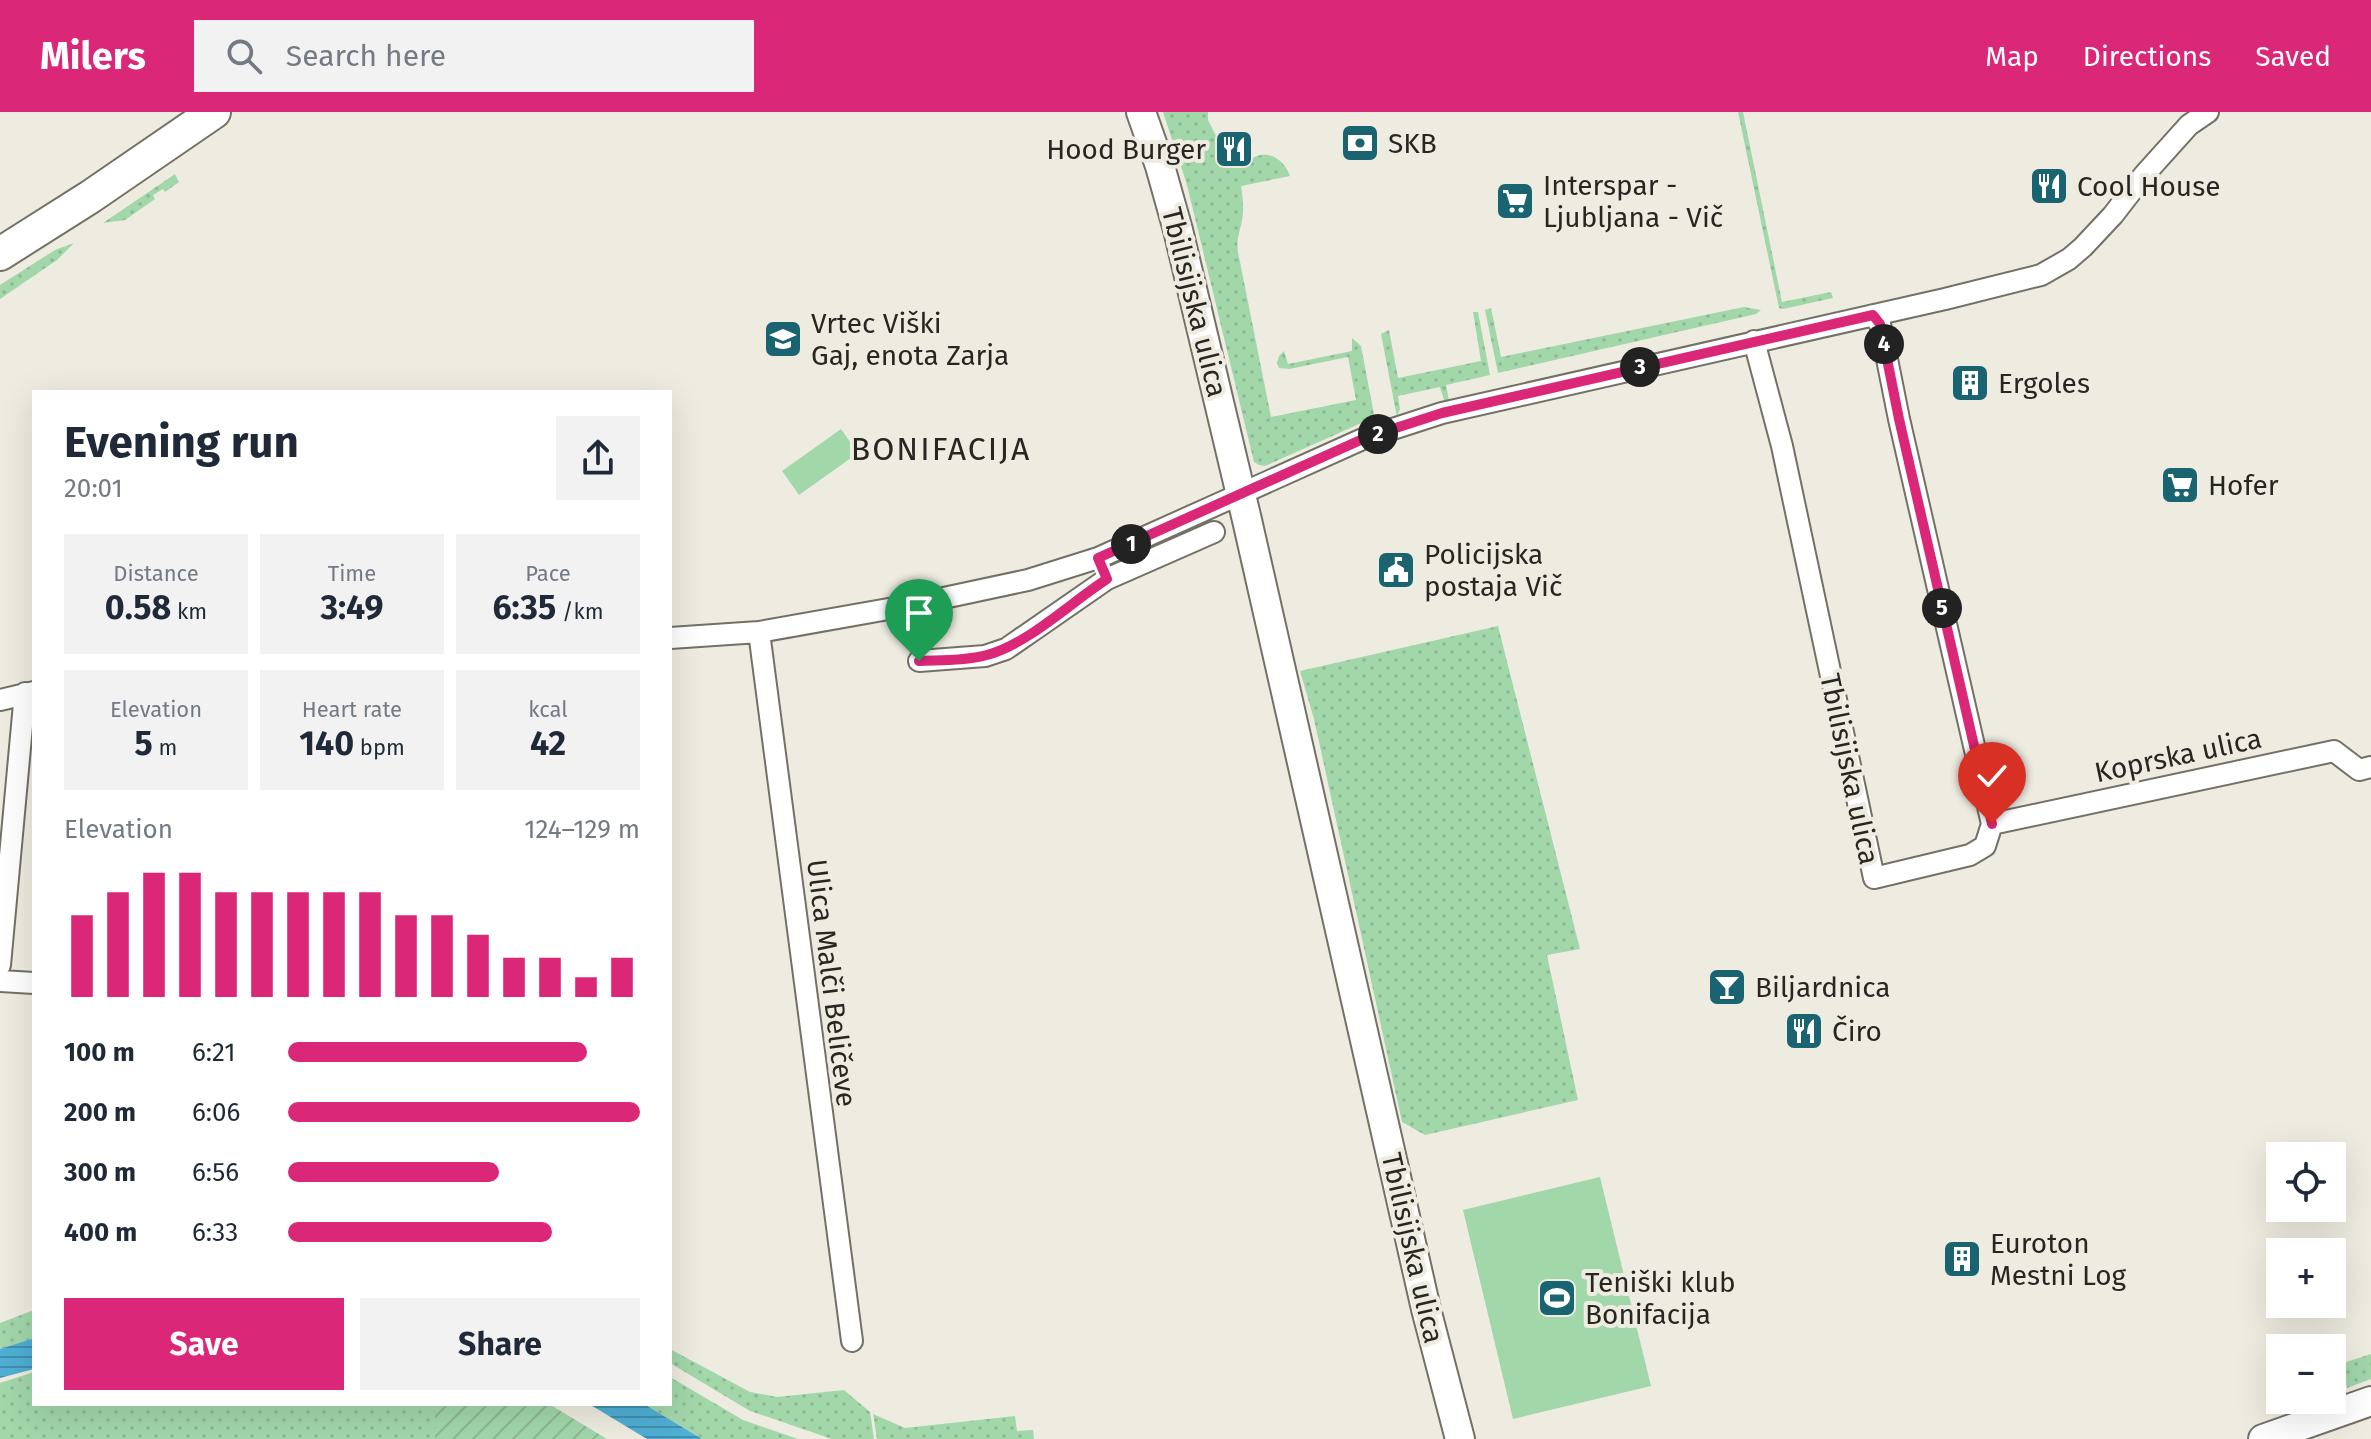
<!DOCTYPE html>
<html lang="en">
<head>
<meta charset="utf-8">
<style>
	:root { --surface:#fff; --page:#f2f2f3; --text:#1f2937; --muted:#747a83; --accent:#db2777 }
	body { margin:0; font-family:"Fira Sans",sans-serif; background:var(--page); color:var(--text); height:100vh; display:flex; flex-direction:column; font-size:30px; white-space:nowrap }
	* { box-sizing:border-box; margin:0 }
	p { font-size:26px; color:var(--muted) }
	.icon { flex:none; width:44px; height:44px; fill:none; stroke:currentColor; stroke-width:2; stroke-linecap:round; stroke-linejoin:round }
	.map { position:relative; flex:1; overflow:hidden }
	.side { position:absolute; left:32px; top:278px; width:640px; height:1016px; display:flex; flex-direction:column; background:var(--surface); border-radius:0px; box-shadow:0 8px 32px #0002 }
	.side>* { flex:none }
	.tools { position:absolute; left:2266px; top:1030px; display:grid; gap:16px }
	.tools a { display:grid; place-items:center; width:80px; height:80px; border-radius:0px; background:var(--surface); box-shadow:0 8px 32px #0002; font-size:40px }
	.pin { position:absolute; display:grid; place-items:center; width:68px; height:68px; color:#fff; margin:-82px -34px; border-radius:50% 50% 50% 0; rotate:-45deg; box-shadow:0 0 8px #0007 }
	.pin .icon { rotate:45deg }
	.km { position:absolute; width:40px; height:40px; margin:-20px; border-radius:50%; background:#222; color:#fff; font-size:22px; line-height:40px; text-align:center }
	.round { display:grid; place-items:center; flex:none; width:84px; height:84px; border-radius:0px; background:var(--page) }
	.summary { display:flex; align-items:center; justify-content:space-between; height:136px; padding:0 32px }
	h1 { font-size:44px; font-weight:700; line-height:60px }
	.metrics { display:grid; grid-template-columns:repeat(3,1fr); gap:12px; height:136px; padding:8px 32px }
	.metrics div { display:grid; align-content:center; border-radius:0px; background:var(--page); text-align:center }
	.metrics b { font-size:34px; font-weight:700 }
	.metrics small { font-size:22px; font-weight:400 }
	.metrics p { font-size:22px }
	.chart { height:224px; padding:16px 32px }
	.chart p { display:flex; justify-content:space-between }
	.chart svg { width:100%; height:144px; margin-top:8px; stroke:var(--accent); stroke-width:6 }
	.button { display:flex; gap:16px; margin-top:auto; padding:16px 32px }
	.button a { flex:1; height:92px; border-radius:0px; background:var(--accent); color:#fff; font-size:32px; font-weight:700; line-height:92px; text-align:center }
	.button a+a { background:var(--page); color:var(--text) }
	ul { padding:0 32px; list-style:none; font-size:26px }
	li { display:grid; grid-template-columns:128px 96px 1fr; align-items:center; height:60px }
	li i { height:20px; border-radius:10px; background:var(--accent) }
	header { display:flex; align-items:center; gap:48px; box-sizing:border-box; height:112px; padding:0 40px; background:var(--accent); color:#fff }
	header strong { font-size:38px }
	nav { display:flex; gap:44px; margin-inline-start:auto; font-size:28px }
	.search { width:560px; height:72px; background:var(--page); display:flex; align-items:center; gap:20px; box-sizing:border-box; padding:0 28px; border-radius:0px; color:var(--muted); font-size:30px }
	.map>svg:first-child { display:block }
	.grass { fill:url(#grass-dots) }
	.garden { fill:url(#garden-furrows) }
	.pitch { fill:#a2d7aa }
	.water { fill:url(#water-rules) }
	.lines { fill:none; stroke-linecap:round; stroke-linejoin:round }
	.street-casing { stroke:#737166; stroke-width:24 }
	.secondary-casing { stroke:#737166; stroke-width:32 }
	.primary-casing { stroke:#737166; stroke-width:36 }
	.street { stroke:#fff; stroke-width:20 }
	.secondary { stroke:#fff; stroke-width:28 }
	.primary { stroke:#fff; stroke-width:32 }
	.route-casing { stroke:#fff; stroke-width:16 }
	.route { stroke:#db2777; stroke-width:10 }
	.labels { text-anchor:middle; stroke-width:8; stroke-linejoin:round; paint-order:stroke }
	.poi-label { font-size:28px; fill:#272622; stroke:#eeece0; text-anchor:start }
	.street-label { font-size:28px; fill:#272622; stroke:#eeece0 }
	.quarter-label { font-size:32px; letter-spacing:2px; fill:#272622; stroke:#eeece0 }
</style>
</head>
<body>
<header>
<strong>Milers</strong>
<div class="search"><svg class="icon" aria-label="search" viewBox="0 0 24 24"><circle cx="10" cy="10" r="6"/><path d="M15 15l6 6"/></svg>Search here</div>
<nav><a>Map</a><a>Directions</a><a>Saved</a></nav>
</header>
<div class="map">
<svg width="2371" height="1327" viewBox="0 0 2371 1327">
	<defs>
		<pattern id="grass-dots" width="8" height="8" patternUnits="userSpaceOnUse" patternTransform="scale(2)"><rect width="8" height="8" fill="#a2d7aa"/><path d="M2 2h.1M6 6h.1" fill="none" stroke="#8cb892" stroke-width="1.8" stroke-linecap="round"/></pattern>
		<pattern id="garden-furrows" width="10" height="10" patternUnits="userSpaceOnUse" patternTransform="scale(2)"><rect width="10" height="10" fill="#a2d7aa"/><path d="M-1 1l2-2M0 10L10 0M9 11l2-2" fill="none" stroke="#8cb892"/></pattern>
		<pattern id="water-rules" width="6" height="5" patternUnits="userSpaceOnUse" patternTransform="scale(2)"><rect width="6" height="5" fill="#4fafd4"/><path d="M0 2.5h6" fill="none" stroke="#428eac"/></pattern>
	</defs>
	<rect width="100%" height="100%" fill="#eeece0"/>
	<path class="grass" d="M1163 0H1208V8L1218 28 1215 44 1246 51C1263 35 1283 44 1290 64L1241 74C1243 86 1244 96 1242 108 1240 120 1236 127 1238 140L1271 305 1356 288 1348 245 1289 257 1279 256 1277 251 1279 244 1284 239 1288 252 1352 239V226L1361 234 1373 297 1374 304 1366 307V309L1265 354 1259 353 1254 350 1187 73Z
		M1738 0H1743L1782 190 1831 180 1833 186 1783 197 1779 196Z
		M175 62 179 70 165 80 163 77 153 83 155 87 125 108 103 111Z
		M74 131 57 148 0 187V173L55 138Z
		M1744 195 1761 198 1756 202 1498 261 1485 198 1491 196 1501 245Z
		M1473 200H1478L1490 263 1446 273 1449 289 1445 291 1440 275 1398 284 1400 297 1397 305 1381 222 1389 218 1398 266 1481 249Z
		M1498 514 1580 837 1547 843 1578 988 1425 1023 1402 1010 1314 607 1300 559Z
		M34 1198V1226L0 1237V1211Z
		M670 1237 750 1280 777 1285 844 1278 870 1300 874 1327H832L750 1299 670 1251Z
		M2371 1242V1267L2347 1276 2342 1254 2343 1251Z
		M34 1260V1292H435V1327H0V1271Z
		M670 1265 743 1308 798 1327H702L644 1292H670Z
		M873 1302 905 1316 1015 1304 1017 1319 1033 1318 1034 1327H877Z"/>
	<path class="garden" d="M435 1292H549L607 1327H435Z"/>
	<path class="pitch" d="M841 317 858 341 799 383 782 359Z
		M1600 1065 1651 1274 1513 1307 1463 1098Z"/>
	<path class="water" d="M34 1226V1257L0 1266V1237Z
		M589 1292H644L702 1327H647Z"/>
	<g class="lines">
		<g class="street-casing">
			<path id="street" d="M1754 229 1782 334 1874 766 1970 743 1985 734 1992 712 1899 307 1880 212 1873 203
				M759 520 852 1229
				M670 526 759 520 911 493 1028 468 1098 446 1365 326 1442 301 1945 187 2041 163 2069 147 2083 135 2113 103 2144 63 2189 13 2208 0
				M919 549 985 544 1006 537 1107 467 1214 420
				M0 588 34 580
				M1992 712 2334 639 2359 658 2371 655
				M0 853 25 581
				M0 869 34 871"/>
		</g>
		<g class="secondary-casing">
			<path id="secondary" d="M1141 0 1160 54 1178 118 1247 408 1426 1197 1460 1327
				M2263 1327 2371 1289"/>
		</g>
		<g class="primary-casing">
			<path id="primary" d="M0 142 90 85 214 0"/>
		</g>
		<use href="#street" class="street"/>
		<use href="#secondary" class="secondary"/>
		<use href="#primary" class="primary"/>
	</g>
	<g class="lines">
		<g class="route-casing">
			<path id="route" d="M919 549C941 548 965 549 987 543 1028 532 1070 491 1107 467L1098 446 1365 326 1442 301 1873 203 1880 212 1899 307 1992 712"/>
		</g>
		<use href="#route" class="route"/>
	</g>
	<defs>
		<g id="bank-square" transform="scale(2)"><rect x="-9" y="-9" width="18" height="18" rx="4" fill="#196470" stroke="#eeece0"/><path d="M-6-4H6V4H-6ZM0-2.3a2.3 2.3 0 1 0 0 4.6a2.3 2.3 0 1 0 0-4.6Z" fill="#fff"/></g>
		<g id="restaurant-square" transform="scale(2)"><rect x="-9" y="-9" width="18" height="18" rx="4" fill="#196470" stroke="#eeece0"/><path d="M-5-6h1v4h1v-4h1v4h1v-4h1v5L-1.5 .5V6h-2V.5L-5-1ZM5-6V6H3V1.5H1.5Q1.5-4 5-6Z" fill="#fff"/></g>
		<g id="supermarket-square" transform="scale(2)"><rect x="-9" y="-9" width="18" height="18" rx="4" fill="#196470" stroke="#eeece0"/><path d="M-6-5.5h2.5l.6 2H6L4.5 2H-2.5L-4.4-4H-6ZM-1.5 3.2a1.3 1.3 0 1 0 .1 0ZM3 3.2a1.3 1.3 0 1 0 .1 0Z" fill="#fff"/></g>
		<g id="school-square" transform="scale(2)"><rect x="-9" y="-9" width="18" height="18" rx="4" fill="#196470" stroke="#eeece0"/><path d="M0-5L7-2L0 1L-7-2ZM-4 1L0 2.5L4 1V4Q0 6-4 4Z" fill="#fff"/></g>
		<g id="building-square" transform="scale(2)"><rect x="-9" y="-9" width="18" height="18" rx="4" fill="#196470" stroke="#eeece0"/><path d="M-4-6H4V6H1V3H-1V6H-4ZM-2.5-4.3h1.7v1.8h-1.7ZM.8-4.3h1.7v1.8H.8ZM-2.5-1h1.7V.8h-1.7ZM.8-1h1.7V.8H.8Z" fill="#fff"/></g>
		<g id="civic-square" transform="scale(2)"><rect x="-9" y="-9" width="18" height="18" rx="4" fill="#196470" stroke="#eeece0"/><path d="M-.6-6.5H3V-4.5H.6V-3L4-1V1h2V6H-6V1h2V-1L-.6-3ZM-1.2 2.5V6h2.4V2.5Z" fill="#fff"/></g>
		<g id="bar-square" transform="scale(2)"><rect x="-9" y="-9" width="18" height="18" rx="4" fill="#196470" stroke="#eeece0"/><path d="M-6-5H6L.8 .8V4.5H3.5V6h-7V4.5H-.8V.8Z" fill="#fff"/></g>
		<g id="stadium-square" transform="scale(2)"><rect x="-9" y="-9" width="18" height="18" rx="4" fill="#196470" stroke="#eeece0"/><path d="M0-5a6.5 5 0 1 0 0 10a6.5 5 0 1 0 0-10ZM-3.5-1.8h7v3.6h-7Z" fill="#fff"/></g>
	</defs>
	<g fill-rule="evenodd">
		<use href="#bank-square" x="1360" y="31"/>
		<use href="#restaurant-square" x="1234" y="37"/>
		<use href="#restaurant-square" x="2049" y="74"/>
		<use href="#supermarket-square" x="1515" y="89"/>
		<use href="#school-square" x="783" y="227"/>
		<use href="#building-square" x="1970" y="271"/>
		<use href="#supermarket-square" x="2180" y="373"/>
		<use href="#civic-square" x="1396" y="458"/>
		<use href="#bar-square" x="1727" y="875"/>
		<use href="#restaurant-square" x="1804" y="919"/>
		<use href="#building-square" x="1962" y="1147"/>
		<use href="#stadium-square" x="1557" y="1186"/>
	</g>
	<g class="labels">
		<g class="poi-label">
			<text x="1388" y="41">SKB</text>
			<text x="1206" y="47" text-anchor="end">Hood Burger</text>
			<text x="1543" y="83">Interspar -<tspan x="1543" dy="32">Ljubljana - Vič</tspan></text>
			<text x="2077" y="84">Cool House</text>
			<text x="811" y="221">Vrtec Viški<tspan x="811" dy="32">Gaj, enota Zarja</tspan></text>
			<text x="1998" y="281">Ergoles</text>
			<text x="2208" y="383">Hofer</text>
			<text x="1424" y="452">Policijska<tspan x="1424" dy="32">postaja Vič</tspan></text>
			<text x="1755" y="885">Biljardnica</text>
			<text x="1832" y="929">Čiro</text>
			<text x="1990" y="1141">Euroton<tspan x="1990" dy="32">Mestni Log</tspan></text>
			<text x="1585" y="1180">Teniški klub<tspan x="1585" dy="32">Bonifacija</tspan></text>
		</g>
		<g class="street-label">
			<text transform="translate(1195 190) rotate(76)" y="10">Tbilisijska ulica</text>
			<text transform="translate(2178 643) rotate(-12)" y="10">Koprska ulica</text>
			<text transform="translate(1850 657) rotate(78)" y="10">Tbilisijska ulica</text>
			<text transform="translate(832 871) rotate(83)" y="10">Ulica Malči Beličeve</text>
			<text transform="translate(1413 1136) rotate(77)" y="10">Tbilisijska ulica</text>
		</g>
		<g class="quarter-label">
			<text x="941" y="348">BONIFACIJA</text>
		</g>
	</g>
</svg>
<div class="tools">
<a><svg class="icon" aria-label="locate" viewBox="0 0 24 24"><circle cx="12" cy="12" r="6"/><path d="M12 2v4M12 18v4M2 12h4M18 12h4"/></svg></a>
<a>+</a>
<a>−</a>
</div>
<div class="pin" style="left:919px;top:549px;background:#1e9e55"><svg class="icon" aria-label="arrive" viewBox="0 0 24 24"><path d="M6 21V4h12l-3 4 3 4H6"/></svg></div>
<div class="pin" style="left:1992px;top:712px;background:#d93025"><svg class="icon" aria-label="check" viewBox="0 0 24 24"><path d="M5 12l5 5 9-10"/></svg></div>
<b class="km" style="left:1131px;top:432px">1</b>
<b class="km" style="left:1378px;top:322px">2</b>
<b class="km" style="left:1640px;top:255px">3</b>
<b class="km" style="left:1884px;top:232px">4</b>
<b class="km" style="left:1942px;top:496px">5</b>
<section class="side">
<div class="summary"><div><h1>Evening run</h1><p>20:01</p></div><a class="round"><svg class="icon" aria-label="share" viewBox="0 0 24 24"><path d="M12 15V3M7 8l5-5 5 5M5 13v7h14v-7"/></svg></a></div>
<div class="metrics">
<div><p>Distance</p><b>0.58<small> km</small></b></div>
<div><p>Time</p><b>3:49</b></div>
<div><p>Pace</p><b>6:35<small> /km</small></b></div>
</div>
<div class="metrics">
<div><p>Elevation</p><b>5<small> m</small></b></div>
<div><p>Heart rate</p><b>140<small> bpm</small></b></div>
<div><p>kcal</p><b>42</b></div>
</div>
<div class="chart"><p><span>Elevation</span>124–129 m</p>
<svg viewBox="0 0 160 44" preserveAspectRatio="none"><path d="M5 44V19M15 44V12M25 44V6M35 44V6M45 44V12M55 44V12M65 44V12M75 44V12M85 44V12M95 44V19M105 44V19M115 44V25M125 44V32M135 44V32M145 44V38M155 44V32"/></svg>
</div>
<ul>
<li><b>100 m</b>6:21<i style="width:85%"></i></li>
<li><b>200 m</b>6:06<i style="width:100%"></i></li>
<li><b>300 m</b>6:56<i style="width:60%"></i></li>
<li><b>400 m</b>6:33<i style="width:75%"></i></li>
</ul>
<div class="button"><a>Save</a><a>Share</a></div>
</section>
</div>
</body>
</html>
